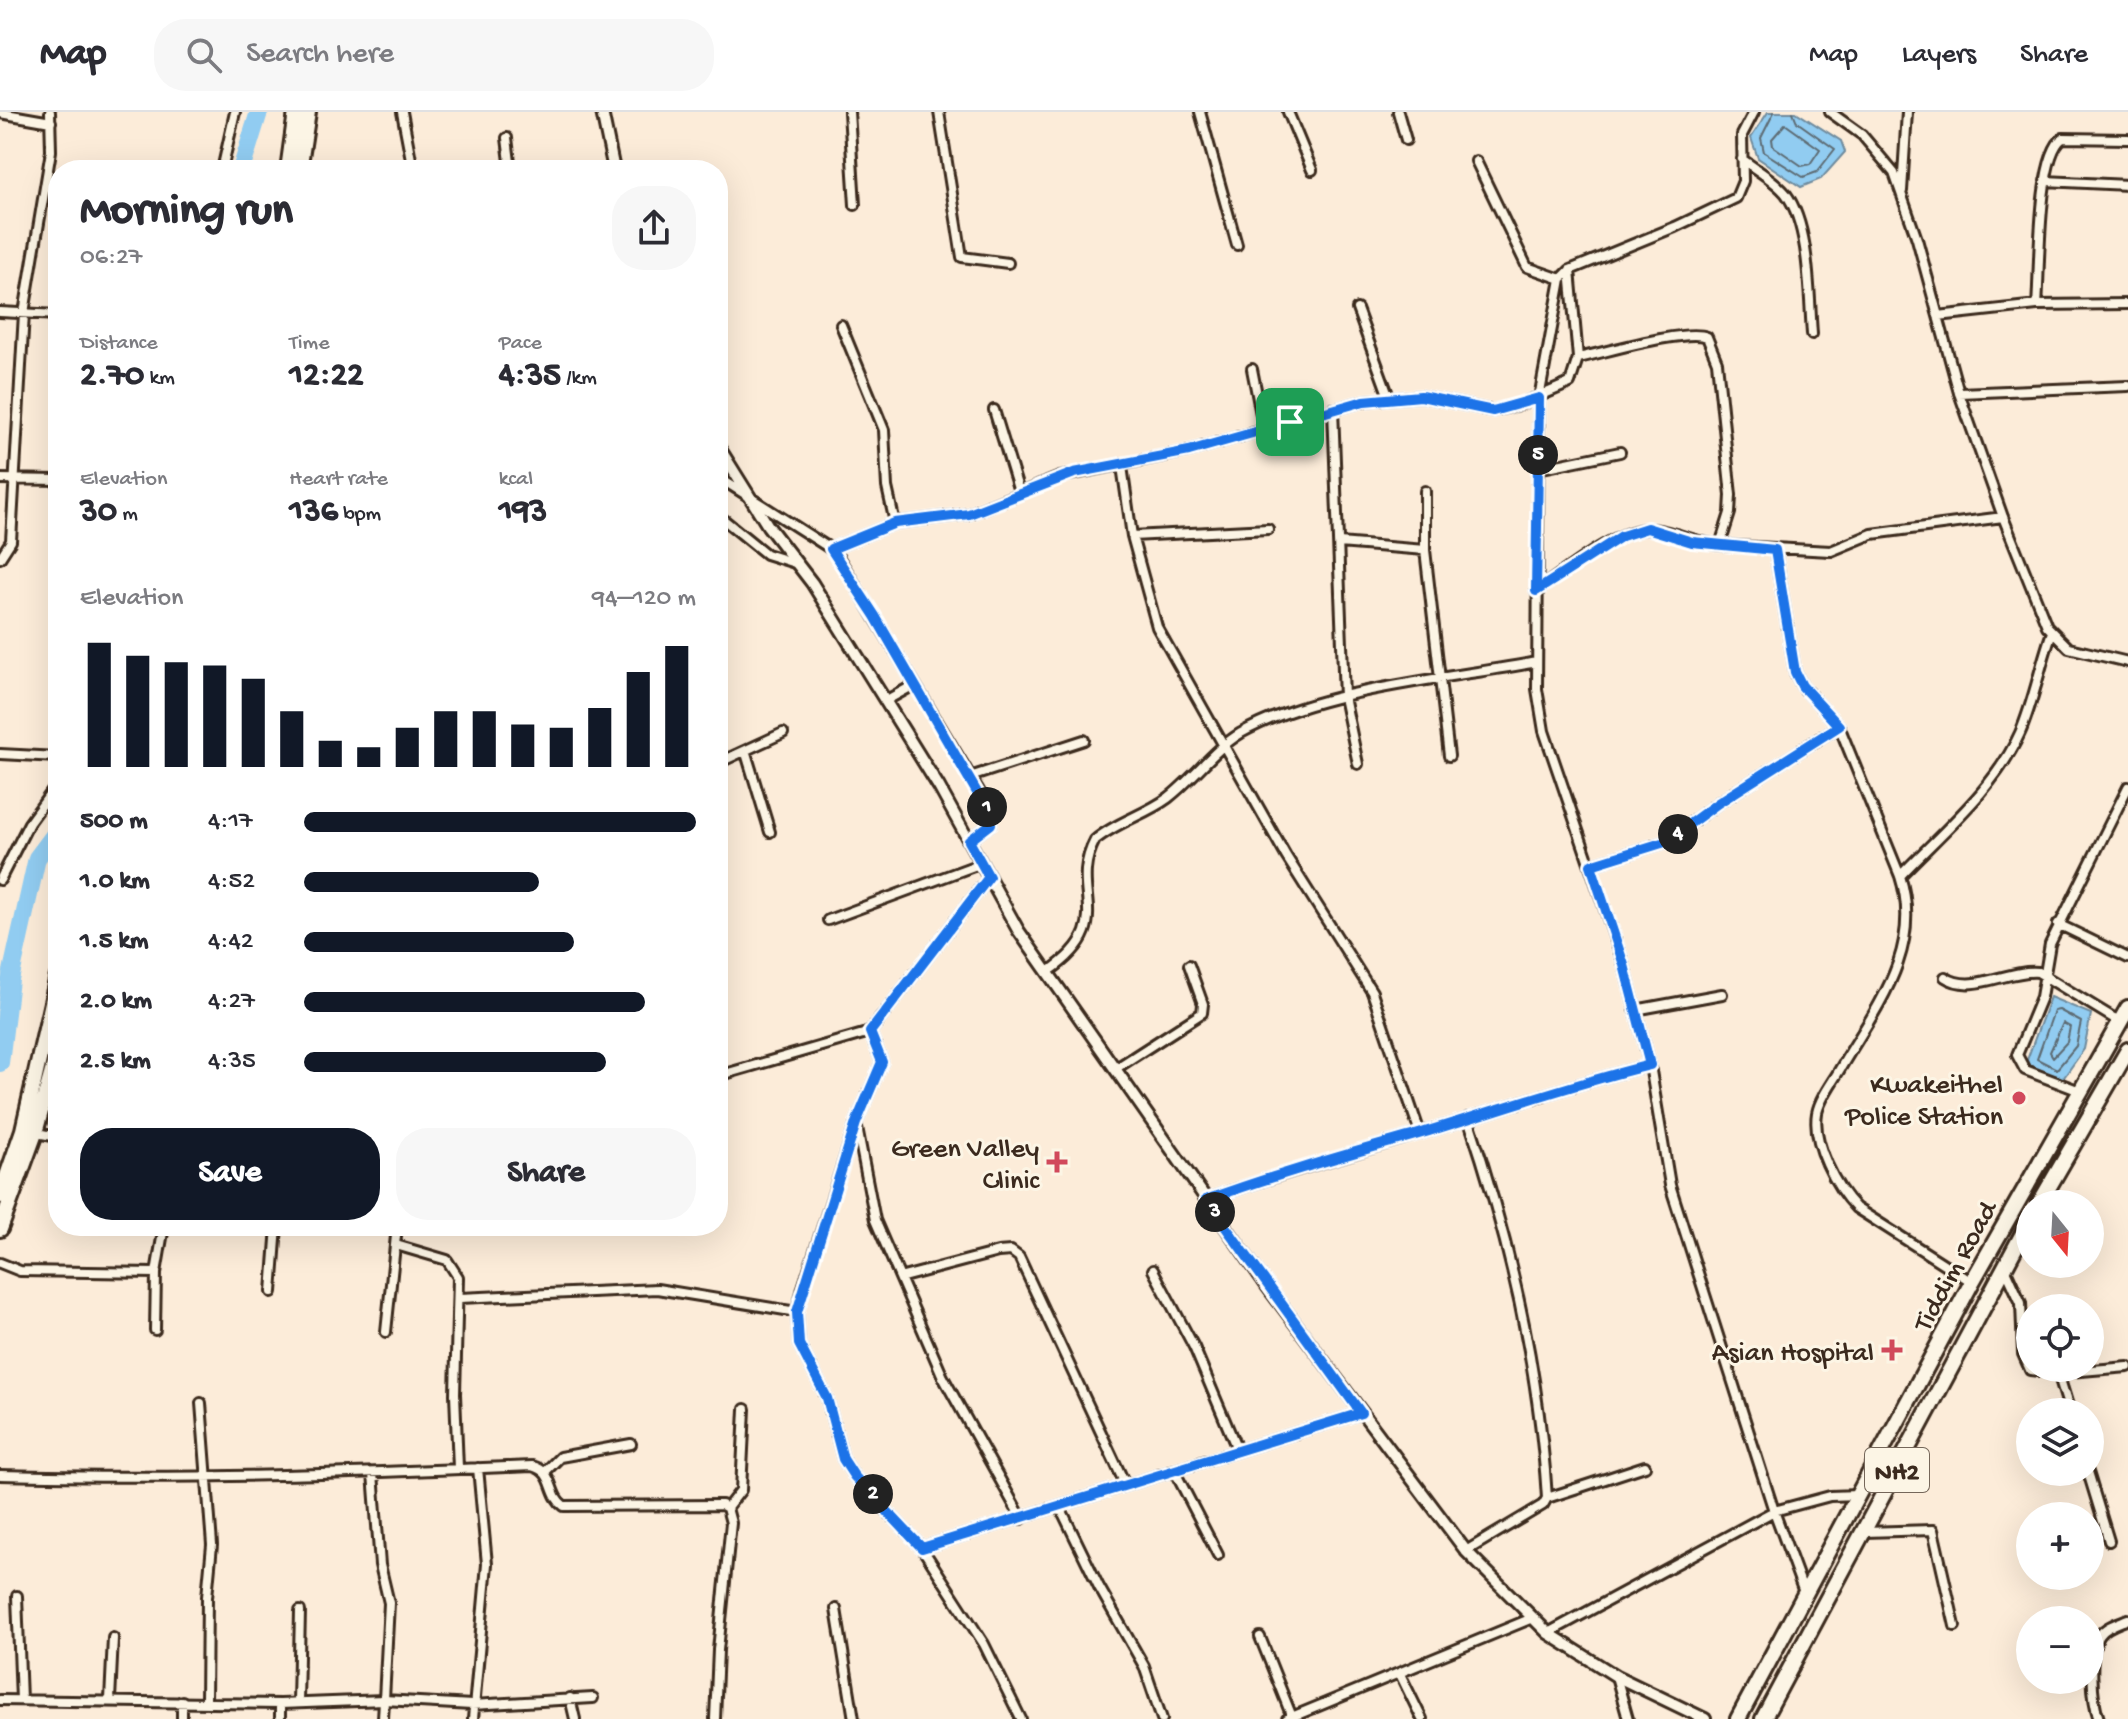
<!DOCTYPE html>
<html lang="en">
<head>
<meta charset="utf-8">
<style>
	:root { --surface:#fff; --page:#f7f7f7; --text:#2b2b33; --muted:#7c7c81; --line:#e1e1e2; --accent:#111827 }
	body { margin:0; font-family:"Gochi Hand",sans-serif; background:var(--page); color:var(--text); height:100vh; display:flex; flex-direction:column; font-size:30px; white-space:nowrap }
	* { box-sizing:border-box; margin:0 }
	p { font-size:26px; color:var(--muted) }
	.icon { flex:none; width:44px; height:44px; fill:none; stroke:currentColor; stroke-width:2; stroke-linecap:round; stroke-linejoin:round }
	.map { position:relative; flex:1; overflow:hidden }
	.drawer { position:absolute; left:48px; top:48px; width:680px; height:1076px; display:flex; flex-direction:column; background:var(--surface); border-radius:32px; box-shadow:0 8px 32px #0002 }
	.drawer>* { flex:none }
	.needle { width:52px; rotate:162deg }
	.buttons { position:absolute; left:2016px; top:1078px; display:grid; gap:16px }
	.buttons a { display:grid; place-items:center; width:88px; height:88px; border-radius:50%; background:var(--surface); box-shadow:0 8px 32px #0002; font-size:40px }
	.pin { position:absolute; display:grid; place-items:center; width:68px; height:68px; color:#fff; margin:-34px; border-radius:16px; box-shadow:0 4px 12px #0006 }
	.km { position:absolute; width:40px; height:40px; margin:-20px; border-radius:50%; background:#222; color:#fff; font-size:22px; line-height:40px; text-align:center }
	.round { display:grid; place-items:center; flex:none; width:84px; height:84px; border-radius:32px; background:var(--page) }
	.overview { display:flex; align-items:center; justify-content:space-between; height:136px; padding:0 32px }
	h1 { font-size:44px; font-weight:700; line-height:60px }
	.stats { display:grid; grid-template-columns:repeat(3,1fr); gap:12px; height:136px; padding:8px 32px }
	.stats div { display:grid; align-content:center }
	.stats b { font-size:34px; font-weight:700 }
	.stats small { font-size:22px; font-weight:400 }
	.stats p { font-size:22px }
	.chart { height:224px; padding:16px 32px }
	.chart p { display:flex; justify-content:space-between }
	.chart svg { width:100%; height:144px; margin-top:8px; stroke:var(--accent); stroke-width:6 }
	.cta { display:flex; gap:16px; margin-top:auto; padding:16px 32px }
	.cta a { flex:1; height:92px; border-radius:32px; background:var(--accent); color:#fff; font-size:32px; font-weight:700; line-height:92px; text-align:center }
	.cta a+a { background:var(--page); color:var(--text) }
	ul { padding:0 32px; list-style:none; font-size:26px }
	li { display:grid; grid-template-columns:128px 96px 1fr; align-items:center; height:60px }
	li i { height:20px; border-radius:10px; background:var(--accent) }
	header { display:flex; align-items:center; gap:48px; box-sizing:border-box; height:112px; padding:0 40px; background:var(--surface); border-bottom:2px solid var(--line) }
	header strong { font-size:38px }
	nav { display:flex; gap:44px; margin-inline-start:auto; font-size:28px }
	.search { width:560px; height:72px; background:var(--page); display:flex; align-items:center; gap:20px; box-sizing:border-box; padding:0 28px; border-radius:32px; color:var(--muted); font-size:30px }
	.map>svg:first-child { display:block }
	.water { fill:#91ccf1; stroke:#6f8b9d; stroke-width:2 }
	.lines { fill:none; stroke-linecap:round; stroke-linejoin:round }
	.shore { stroke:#5d6b72; stroke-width:2 }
	.river { stroke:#91ccf1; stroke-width:18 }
	.minor-casing { stroke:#3b2a1e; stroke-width:14 }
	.tertiary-casing { stroke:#3b2a1e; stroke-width:16 }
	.trunk-casing { stroke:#3b2a1e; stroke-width:20 }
	.minor { stroke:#fcf5e5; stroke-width:8 }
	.tertiary { stroke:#fcf5e5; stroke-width:10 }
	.trunk { stroke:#fcf5e5; stroke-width:14 }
	.route-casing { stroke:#fff; stroke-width:16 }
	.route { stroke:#1a73e8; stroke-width:10 }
	.poi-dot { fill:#d1495b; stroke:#fcf5e5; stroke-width:3 }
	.labels { text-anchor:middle; stroke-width:6; stroke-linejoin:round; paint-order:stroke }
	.shield { fill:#fcf5e5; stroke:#75675a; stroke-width:2 }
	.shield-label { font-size:26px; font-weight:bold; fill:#3b2a1e }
	.poi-label { font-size:28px; fill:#3b2a1e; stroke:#fcf5e5; text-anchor:end }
	.street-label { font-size:28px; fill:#3b2a1e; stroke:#fcf5e5 }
</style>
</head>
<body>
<header>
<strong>Map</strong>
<div class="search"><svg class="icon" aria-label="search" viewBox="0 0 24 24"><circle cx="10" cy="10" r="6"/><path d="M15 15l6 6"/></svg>Search here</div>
<nav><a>Map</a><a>Layers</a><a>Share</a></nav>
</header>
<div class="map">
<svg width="2128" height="1607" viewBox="0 0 2128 1607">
	<rect width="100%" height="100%" fill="#fcecd9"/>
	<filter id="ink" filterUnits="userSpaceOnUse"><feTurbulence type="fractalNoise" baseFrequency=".0125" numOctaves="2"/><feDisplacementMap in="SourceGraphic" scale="16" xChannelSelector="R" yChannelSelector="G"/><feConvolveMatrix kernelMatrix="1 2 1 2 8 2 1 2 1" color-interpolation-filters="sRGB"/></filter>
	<g filter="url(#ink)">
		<path class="water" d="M1768 0H1796L1841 29 1845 40 1821 67 1801 75 1758 46 1751 26Z
			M2050 885 2091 902 2084 937 2062 968 2030 956 2027 948Z"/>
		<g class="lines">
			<path class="shore" d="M1774 0 1761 26 1764 40 1803 65 1817 60 1835 37 1797 10 1793 0
				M1785 12 1820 37 1810 52 1802 54 1773 34 1772 27Z
				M2059 898 2081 910 2076 934 2057 957 2037 947 2054 899Z
				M2063 911 2070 915 2067 930 2053 945 2050 940Z"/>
			<path class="river" d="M241 58 259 0
				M0 951 10 868 37 746 58 718"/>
			<g class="minor-casing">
				<path id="minor" d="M402 0 413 58
					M849 0 855 93
					M939 0 962 145 1008 151
					M1200 0 1237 133
					M1288 0 1312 58
					M1398 0 1406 28
					M1754 0 1742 23 1743 69 1736 86 1675 115 1570 158 1561 167 1539 286 1537 577 1544 619 1624 853 1650 953 1670 1073 1774 1399 1805 1483
					M1830 0 1862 23 1894 61 1917 127 1959 281 2003 405 2047 514 2069 536 2128 550
					M0 1 51 10
					M507 26 511 58
					M1742 47C1756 58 1775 68 1786 82 1810 114 1809 183 1812 222
					M1476 49 1527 155 1561 167
					M222 58 235 0
					M2045 69 2128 73
					M1902 79 1907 0
					M1570 158 1578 246
					M2037 193C2040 160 2037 43 2063 26L2128 27
					M1357 197 1389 285
					M0 200 58 203
					M1938 204 2037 193 2128 192
					M841 213 884 318 887 375 895 411
					M1252 257 1264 318
					M1959 281 2128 274
					M1333 297 1344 585 1358 652
					M994 298 1019 380
					M1122 354 1132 424 1157 515 1286 744 1372 880 1420 1021
					M1538 357 1620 340
					M718 365 831 437 839 446 981 682 991 712 969 729
					M0 367 58 368
					M1425 379V438
					M718 403 766 442 798 452
					M1132 424 1268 417
					M1339 431 1425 438 1449 644
					M1720 433 1831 439 1872 422 2003 405
					M831 437 895 411 969 402 1060 365 1189 339 1364 289 1421 284 1493 299 1519 293 1570 271 1578 246C1603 241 1686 216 1707 225L1717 250 1731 383 1730 401 1720 433C1695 431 1670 417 1649 417 1617 416 1563 461 1536 479
					M1775 438 1795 560 1802 574 1839 614 1900 764C1924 838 1875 897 1840 957 1832 971 1820 986 1817 1001 1812 1031 1836 1076 1856 1096L1972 1170
					M0 446 11 429 24 201 51 39 50 0
					M885 589 914 573
					M746 641 770 720
					M0 642 58 645
					M718 651 783 621
					M970 665 1084 628
					M1591 753 1665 730 1718 691 1839 614
					M1900 764C1941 721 1995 677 2020 621 2034 589 2040 553 2052 520
					M0 768 29 711 58 671
					M828 808 982 751
					M2058 812 2128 846
					M1048 860C1121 810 1066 783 1095 728 1116 710 1145 703 1168 686 1194 666 1213 638 1241 621 1319 577 1447 567 1537 550
					M1945 865C1972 883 2008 857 2038 860L2120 910
					M1635 898 1722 882
					M870 920 882 950 856 1011 803 1176 797 1200 799 1232 827 1286 843 1347 854 1364 922 1436 984 1532 1021 1607
					M1115 957 1202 901 1203 892 1189 853
					M718 964 870 920 989 765
					M2080 979 2025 958 2017 943 2041 885 2050 832 2128 675
					M857 1015 875 1108 943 1265 1022 1407
					M31 1020 58 1025
					M1206 1088C1277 1062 1349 1043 1422 1021 1498 998 1572 972 1650 953
					M396 1133 447 1148 458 1165 455 1282 458 1356
					M0 1151 20 1159 156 1161
					M2005 1156 2021 1191 2023 1242 2030 1258 2058 1261 2128 1255
					M1153 1158 1194 1235 1237 1337
					M903 1165 998 1140 1011 1139 1019 1145 1125 1372
					M272 1180 277 1114
					M460 1186 657 1177 797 1200
					M155 1218 156 1161 164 1114
					M386 1220 397 1114
					M2058 1261 2070 1300
					M201 1291 212 1433 207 1485 206 1589
					M1174 1358 1218 1443
					M546 1359 560 1345 631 1332
					M2088 1360 2109 1429
					M373 1361 380 1453 389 1491 383 1607
					M0 1363C177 1368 355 1362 532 1354 556 1360 547 1382 564 1394L722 1393 727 1396 731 1411 718 1538 715 1607
					M1547 1386 1645 1354
					M1060 1395 1099 1475 1144 1554 1162 1607
					M727 1396 741 1378 745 1297
					M1864 1420 1933 1418 1955 1514
					M922 1436 1361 1301
					M1466 1439 1543 1393 1547 1386C1539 1255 1510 1130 1468 1006
					M17 1484 21 1588
					M836 1497 854 1607
					M1548 1521 1774 1399 1830 1384 1858 1383
					M1260 1525 1292 1605
					M1400 1562 1422 1607
					M1616 1564 1628 1607
					M570 1586 575 1607
					M0 1588 280 1592 384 1588 472 1593 593 1586
					M110 1588 113 1526
					M298 1590 300 1499
					M280 1592V1607
					M182 1607V1589
					M473 1607 487 1452 478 1356
					M1287 1607 1530 1507
					M2099 1607C2092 1588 2088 1540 2100 1523 2106 1514 2119 1511 2128 1507"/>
			</g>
			<g class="tertiary-casing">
				<path id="tertiary" d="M602 0 614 58
					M718 334 768 414 812 471 939 675 1018 818 1267 1174 1466 1439 1548 1521 1616 1564 1705 1607"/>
			</g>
			<g class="trunk-casing">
				<path id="trunk" d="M288 58 296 0
					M299 58 308 0
					M0 1084 23 1018 58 864
					M2039 1092 2128 938
					M0 1117 35 1021 58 938
					M1738 1607 1972 1170 2128 896
					M1763 1607 2030 1108"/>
			</g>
			<use href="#minor" class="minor"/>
			<use href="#tertiary" class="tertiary"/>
			<use href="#trunk" class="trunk"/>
		</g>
	</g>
	<g class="lines" filter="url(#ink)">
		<g class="route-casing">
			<path id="route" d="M1421 284 1493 299 1539 286 1536 479 1622 424 1647 416 1692 430 1775 438 1795 560 1802 574 1839 614 1718 691 1665 730 1591 753 1624 853 1650 953C1572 972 1498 998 1422 1021 1349 1042 1277 1062 1206 1088L1361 1301 922 1436 854 1364 843 1347 827 1286 799 1232 797 1200 856 1011 882 950 870 920 989 765 969 729 991 712 990 703 875 504 831 437 895 411 969 402 1074 361 1189 339 1364 289Z"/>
		</g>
		<use href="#route" class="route"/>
	</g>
	<g class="poi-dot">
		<circle cx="2019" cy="986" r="8"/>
		<path d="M1053 1038h8v8h8v8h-8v8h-8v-8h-8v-8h8z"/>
		<path d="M1888 1226h8v8h8v8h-8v8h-8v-8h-8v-8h8z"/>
	</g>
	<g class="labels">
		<rect class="shield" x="1865" y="1336" width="64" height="44" rx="6"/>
		<g class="shield-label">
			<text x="1897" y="1367">NH2</text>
		</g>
		<g class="poi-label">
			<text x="2003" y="980">Kwakeithel<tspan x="2003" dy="32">Police Station</tspan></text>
			<text x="1039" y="1044">Green Valley<tspan x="1039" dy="32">Clinic</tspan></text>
			<text x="1874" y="1248">Asian Hospital</text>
		</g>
		<g class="street-label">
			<text transform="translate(1953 1153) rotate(-61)" y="10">Tiddim Road</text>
		</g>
	</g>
</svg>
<div class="buttons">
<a><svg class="needle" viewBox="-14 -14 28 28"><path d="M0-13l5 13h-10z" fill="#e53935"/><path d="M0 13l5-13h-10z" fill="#7c7c81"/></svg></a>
<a><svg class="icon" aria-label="locate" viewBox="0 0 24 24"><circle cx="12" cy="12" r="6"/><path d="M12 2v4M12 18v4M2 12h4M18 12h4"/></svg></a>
<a><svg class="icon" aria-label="layers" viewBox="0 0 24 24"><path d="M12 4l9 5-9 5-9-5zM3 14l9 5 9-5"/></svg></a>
<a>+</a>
<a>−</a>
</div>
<div class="pin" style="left:1290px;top:310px;background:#1e9e55"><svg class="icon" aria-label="arrive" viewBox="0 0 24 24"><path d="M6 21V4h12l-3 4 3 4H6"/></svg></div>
<b class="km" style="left:987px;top:695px">1</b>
<b class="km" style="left:873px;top:1382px">2</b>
<b class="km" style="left:1215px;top:1100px">3</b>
<b class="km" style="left:1678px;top:722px">4</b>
<b class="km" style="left:1538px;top:343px">5</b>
<section class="drawer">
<div class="overview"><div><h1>Morning run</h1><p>06:27</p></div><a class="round"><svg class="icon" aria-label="share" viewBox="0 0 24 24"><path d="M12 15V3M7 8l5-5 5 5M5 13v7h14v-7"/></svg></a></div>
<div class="stats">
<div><p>Distance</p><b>2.70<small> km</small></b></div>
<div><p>Time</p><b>12:22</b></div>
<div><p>Pace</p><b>4:35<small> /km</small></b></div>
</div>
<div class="stats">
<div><p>Elevation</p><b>30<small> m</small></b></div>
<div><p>Heart rate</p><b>136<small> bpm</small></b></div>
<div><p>kcal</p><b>193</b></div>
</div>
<div class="chart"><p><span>Elevation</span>94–120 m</p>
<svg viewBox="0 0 160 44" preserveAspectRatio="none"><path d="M5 44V6M15 44V10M25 44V12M35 44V13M45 44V17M55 44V27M65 44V36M75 44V38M85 44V32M95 44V27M105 44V27M115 44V31M125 44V32M135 44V26M145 44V15M155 44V7"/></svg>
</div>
<ul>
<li><b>500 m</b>4:17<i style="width:100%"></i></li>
<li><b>1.0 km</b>4:52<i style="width:60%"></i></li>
<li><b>1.5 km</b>4:42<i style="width:69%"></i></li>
<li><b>2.0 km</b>4:27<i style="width:87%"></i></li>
<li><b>2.5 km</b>4:35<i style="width:77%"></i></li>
</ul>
<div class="cta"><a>Save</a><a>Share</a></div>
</section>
</div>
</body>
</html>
